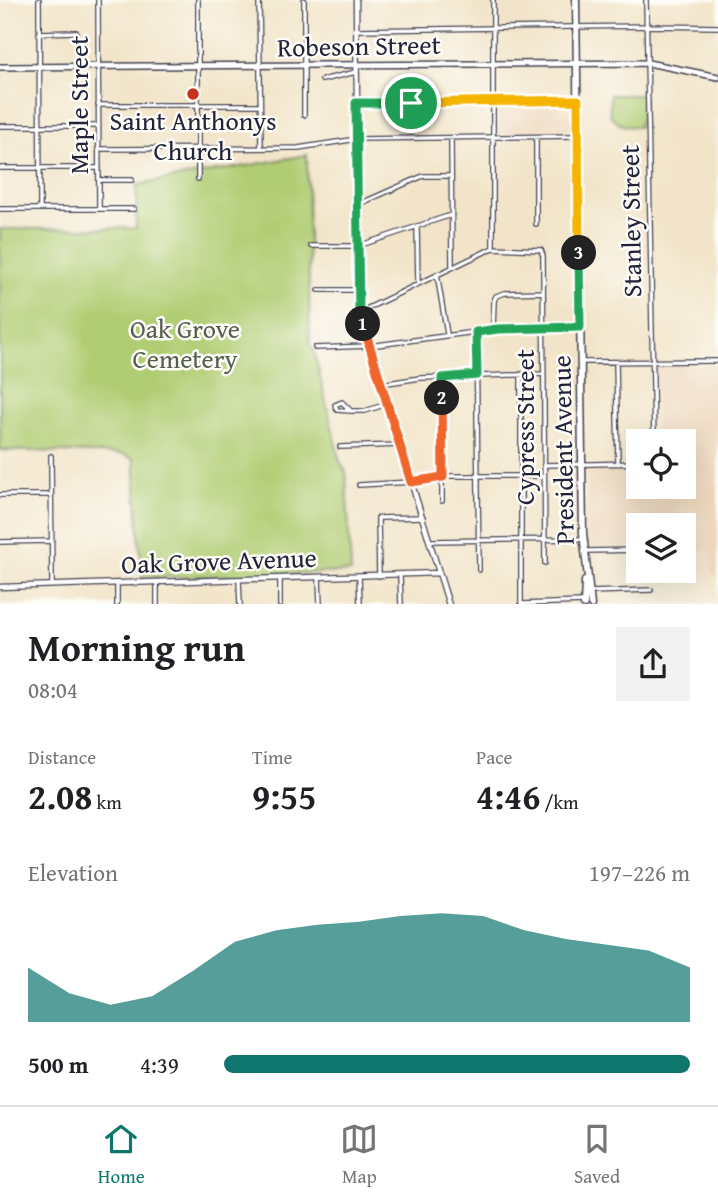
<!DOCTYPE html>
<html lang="en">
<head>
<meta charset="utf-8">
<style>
	:root { --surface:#fff; --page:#f2f2f2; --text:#202124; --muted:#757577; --line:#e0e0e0; --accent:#0f766e }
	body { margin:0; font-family:"Gentium Book Plus",serif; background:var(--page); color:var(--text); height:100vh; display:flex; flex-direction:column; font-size:26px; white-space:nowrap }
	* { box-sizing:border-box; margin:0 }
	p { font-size:23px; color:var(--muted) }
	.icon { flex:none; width:38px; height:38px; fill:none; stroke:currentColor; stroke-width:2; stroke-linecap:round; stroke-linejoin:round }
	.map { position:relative; height:604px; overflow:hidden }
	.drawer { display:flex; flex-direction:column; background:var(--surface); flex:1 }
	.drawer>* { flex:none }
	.fabs { position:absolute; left:626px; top:429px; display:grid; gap:14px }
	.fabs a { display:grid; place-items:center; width:70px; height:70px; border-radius:0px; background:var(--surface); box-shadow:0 7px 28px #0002; font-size:35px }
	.pin { position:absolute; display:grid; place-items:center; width:60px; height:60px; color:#fff; margin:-30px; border:4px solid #fff; border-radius:50%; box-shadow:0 2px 7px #0007 }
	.km { position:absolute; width:35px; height:35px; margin:-18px; border-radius:50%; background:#222; color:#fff; font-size:19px; line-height:35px; text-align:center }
	.round { display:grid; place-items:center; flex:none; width:74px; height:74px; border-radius:0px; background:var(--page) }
	.head { display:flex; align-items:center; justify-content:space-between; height:119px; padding:0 28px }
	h1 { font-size:38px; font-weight:800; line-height:52px }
	.metrics { display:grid; grid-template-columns:repeat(3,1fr); gap:10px; height:119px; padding:7px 28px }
	.metrics div { display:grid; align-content:center }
	.metrics b { font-size:35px; font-weight:800 }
	.metrics small { font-size:19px; font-weight:400 }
	.metrics p { font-size:19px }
	.chart { height:196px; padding:14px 28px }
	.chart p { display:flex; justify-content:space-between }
	.chart svg { width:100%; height:126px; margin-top:7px; fill:var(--accent); opacity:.7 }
	ul { padding:0 28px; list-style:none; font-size:23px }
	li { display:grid; grid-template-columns:112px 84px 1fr; align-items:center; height:52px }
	li i { height:18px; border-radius:9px; background:var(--accent) }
	.dock { display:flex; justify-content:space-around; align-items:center; height:98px; border-top:2px solid var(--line); background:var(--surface); font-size:19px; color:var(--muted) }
	.dock a { display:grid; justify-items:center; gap:4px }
	.dock .selected { color:var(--accent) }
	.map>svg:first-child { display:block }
	.built { fill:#eed7bb }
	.green { fill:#b1cd73; stroke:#6a7857; stroke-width:2 }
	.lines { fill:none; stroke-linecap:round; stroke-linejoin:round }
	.minor-casing { stroke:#413f50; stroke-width:6 }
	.tertiary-casing { stroke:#413f50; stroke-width:7 }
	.secondary-casing { stroke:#413f50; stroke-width:8 }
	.primary-casing { stroke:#413f50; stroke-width:9 }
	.minor { stroke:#fff; stroke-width:3.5 }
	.tertiary { stroke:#fff; stroke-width:4.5 }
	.secondary { stroke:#fff; stroke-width:5 }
	.primary { stroke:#fff; stroke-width:6 }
	.split-1-casing { stroke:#fff; stroke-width:14 }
	.split-2-casing { stroke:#fff; stroke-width:14 }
	.split-3-casing { stroke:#fff; stroke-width:14 }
	.split-4-casing { stroke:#fff; stroke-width:14 }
	.split-1 { stroke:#22a559; stroke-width:9 }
	.split-2 { stroke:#f0652b; stroke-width:9 }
	.split-3 { stroke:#22a559; stroke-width:9 }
	.split-4 { stroke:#f5b400; stroke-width:9 }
	.poi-dot { fill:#c8321e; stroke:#fdfcf7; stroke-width:2.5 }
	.labels { text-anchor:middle; stroke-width:5; stroke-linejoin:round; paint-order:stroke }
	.street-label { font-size:26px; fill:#22223b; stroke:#fdfcf7 }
	.poi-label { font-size:26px; fill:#22223b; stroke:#fdfcf7 }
	.park-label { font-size:26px; fill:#545e4f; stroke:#fdfcf7 }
</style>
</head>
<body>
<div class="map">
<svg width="718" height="605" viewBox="0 0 718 605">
	<rect width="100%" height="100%" fill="#fdfcf7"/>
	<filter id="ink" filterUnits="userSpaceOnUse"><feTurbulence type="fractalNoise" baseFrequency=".0143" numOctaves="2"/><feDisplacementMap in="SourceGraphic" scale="14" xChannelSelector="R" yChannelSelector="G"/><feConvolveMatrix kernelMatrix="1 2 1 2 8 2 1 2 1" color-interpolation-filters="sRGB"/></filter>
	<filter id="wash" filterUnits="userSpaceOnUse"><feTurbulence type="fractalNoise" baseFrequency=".00686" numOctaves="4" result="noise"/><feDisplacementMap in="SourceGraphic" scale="28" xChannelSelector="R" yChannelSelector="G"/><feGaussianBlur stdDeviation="1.57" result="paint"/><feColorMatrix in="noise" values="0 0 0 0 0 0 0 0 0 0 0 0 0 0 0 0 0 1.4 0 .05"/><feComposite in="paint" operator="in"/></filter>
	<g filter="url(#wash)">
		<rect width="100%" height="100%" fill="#f2e4c8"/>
		<path class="built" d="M498 104H558V113L573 114V133L498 134Z
			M655 365H718V579L712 572 711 551H684V525H639V547L588 548 587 468 639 467V486H684V441H657Z"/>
		<path class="green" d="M610 95H640L644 98 639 127C626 127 619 126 610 115Z
			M307 155 310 344 314 351 340 462 346 472 351 572 142 578 134 459 123 454 0 450V229L136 228 137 185Z"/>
	</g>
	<g filter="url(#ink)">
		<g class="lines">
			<g class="minor-casing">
				<path id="minor" d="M39 0 40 209
					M98 0 99 209
					M198 0V179
					M259 0 261 148
					M304 0V115
					M493 0V248
					M646 0 654 441
					M356 30 646 26 718 27
					M39 33 76 32
					M322 80 356 72
					M356 103 578 100
					M98 105H260
					M0 126H98
					M536 137V224
					M451 138 452 268
					M98 149 298 148 357 139 578 136
					M0 168H99
					M99 180H132
					M357 205 423 176H450
					M0 209H134
					M417 226 418 284
					M311 246H358L451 215
					M437 274 447 334
					M319 290H359
					M360 312 493 248 541 250 543 256 545 563
					M493 329 494 301 496 296 505 293 543 292
					M476 332 479 570
					M315 348 369 346 498 329 580 327
					M581 362 718 361
					M616 362 618 464
					M521 374V604
					M442 378V501
					M381 384 420 378 544 374
					M342 402 351 411 337 410 335 405Z
					M351 411H365L387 404
					M340 447 400 445
					M51 456 52 585
					M544 465 639 463
					M359 485 411 482 443 476H544
					M0 495H50
					M430 541 582 539
					M0 542 51 541
					M586 551 639 550
					M400 575 401 605
					M359 576 360 605
					M379 576 378 518 423 517
					M319 578 320 605
					M280 579V605
					M239 580 240 605
					M157 582V605
					M589 592 651 590
					M522 604 584 602
					M117 605V583"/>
			</g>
			<g class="tertiary-casing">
				<path id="tertiary" d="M356 0 359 312 449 605
					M0 587 439 573"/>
			</g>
			<g class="secondary-casing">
				<path id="secondary" d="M0 67 648 63 718 77"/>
			</g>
			<g class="primary-casing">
				<path id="primary" d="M576 0 583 533 591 605
					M584 605 585 581"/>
			</g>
			<use href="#minor" class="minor"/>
			<use href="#tertiary" class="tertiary"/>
			<use href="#secondary" class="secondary"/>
			<use href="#primary" class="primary"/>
		</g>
	</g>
	<g class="lines" filter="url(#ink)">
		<g class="split-1-casing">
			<path id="split-1" d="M363 324 359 312 356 103H411"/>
		</g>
		<g class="split-2-casing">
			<path id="split-2" d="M363 324 411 482 443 477 442 398"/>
		</g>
		<g class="split-3-casing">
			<path id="split-3" d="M442 398V378L477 375 476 332 498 329 580 327 579 253"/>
		</g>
		<g class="split-4-casing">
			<path id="split-4" d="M411 103 578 100 579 253"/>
		</g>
		<use href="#split-1" class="split-1"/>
		<use href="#split-2" class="split-2"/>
		<use href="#split-3" class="split-3"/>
		<use href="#split-4" class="split-4"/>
	</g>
	<circle class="poi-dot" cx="193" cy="94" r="7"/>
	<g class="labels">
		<g class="street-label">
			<text transform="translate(359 46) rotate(-1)" y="9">Robeson Street</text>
			<text transform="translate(79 105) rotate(-90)" y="9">Maple Street</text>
			<text transform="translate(631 221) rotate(-91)" y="9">Stanley Street</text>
			<text transform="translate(525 427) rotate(-90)" y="9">Cypress Street</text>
			<text transform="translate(563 450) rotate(-91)" y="9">President Avenue</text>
			<text transform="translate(219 561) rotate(-2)" y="9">Oak Grove Avenue</text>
		</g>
		<g class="poi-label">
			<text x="193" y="130">Saint Anthonys<tspan x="193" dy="30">Church</tspan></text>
		</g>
		<g class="park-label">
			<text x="185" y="338">Oak Grove<tspan x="185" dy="30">Cemetery</tspan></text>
		</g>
	</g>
</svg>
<div class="fabs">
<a><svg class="icon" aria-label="locate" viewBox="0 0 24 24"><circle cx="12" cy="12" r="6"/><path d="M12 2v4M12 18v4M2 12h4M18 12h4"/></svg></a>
<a><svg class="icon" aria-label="layers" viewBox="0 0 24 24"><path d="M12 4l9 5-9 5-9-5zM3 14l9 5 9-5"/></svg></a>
</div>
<div class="pin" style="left:411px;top:103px;background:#1e9e55"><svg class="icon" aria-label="arrive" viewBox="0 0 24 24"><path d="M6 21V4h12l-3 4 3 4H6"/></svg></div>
<b class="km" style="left:363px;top:324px">1</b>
<b class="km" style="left:442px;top:398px">2</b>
<b class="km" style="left:579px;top:253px">3</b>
</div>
<section class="drawer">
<div class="head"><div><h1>Morning run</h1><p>08:04</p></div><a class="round"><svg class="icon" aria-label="share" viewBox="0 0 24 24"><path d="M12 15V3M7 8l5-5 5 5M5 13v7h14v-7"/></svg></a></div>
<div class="metrics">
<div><p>Distance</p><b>2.08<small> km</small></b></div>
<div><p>Time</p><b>9:55</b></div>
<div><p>Pace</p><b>4:46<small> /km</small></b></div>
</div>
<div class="chart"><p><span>Elevation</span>197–226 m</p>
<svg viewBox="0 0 160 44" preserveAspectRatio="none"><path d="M0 44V25L10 34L20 38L30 35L40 26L50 16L60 12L70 10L80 9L90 7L100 6L110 7L120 12L130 15L140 17L150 19L160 25V44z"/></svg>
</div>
<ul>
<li><b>500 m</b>4:39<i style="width:100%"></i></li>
</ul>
</section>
<nav class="dock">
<a class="selected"><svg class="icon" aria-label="home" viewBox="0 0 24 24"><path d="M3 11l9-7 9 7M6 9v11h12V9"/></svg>Home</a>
<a><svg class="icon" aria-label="map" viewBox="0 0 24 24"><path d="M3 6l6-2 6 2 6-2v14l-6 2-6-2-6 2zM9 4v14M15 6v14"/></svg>Map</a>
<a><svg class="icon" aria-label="saved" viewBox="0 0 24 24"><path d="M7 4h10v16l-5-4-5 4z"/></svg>Saved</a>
</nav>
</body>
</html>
